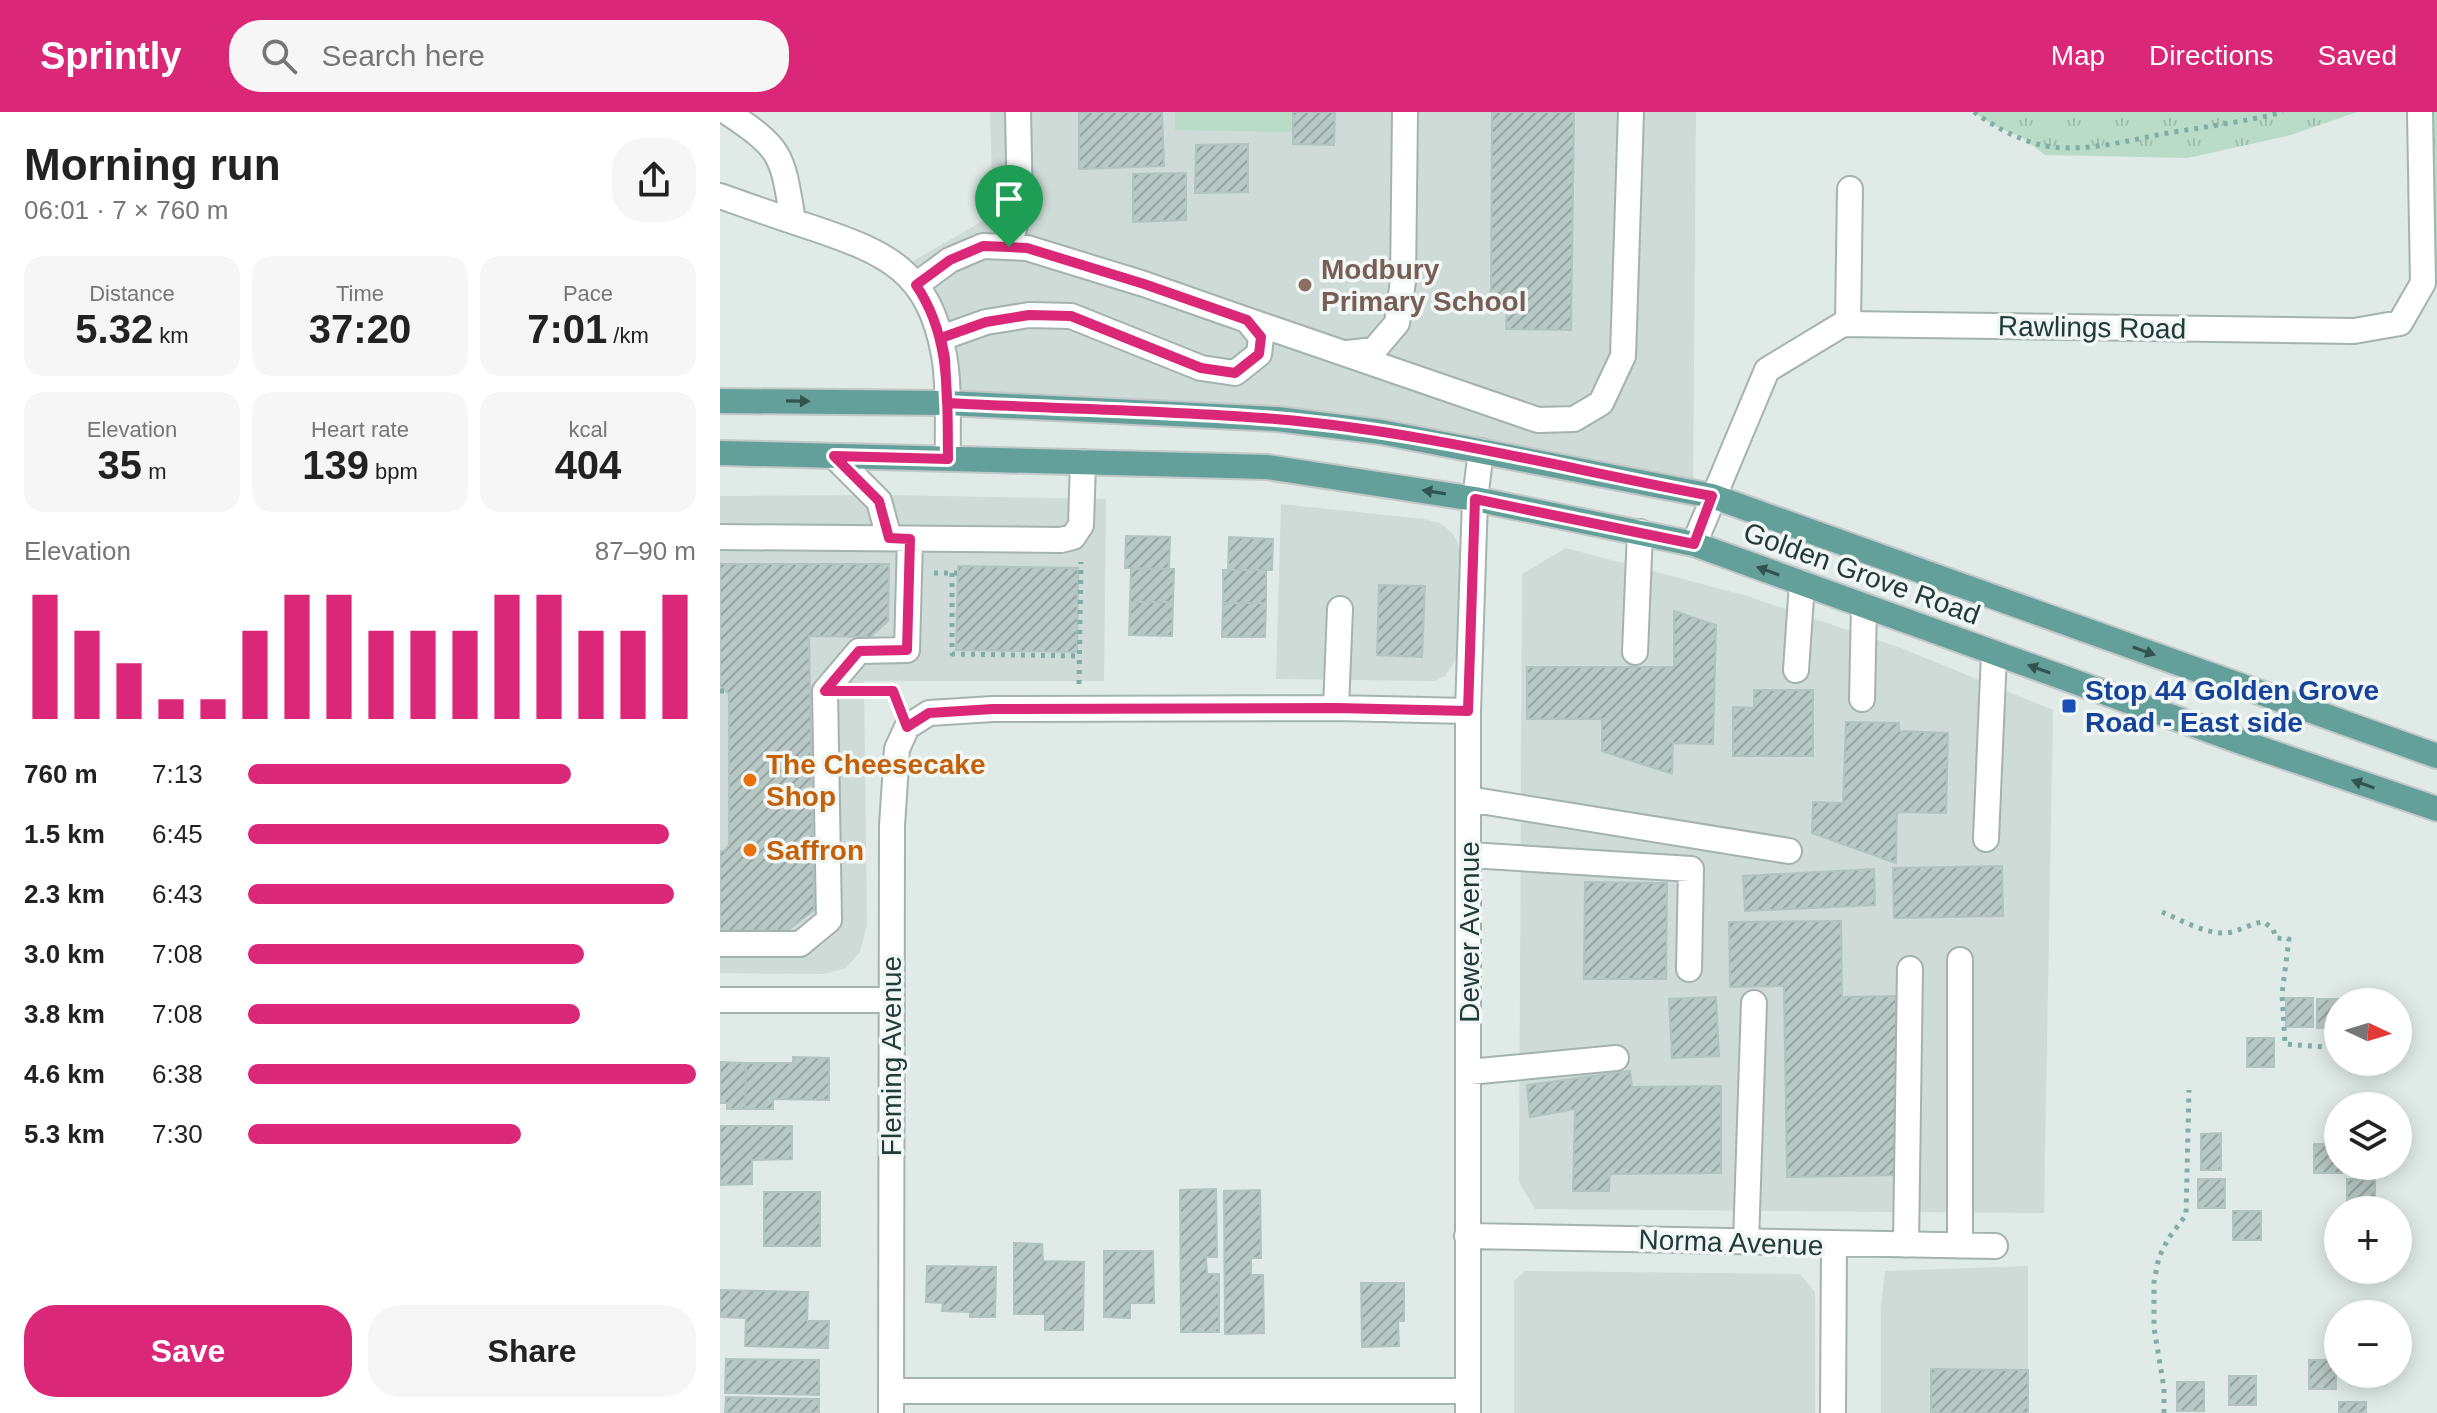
<!DOCTYPE html>
<html lang="en">
<head>
<meta charset="utf-8">
<style>
	:root { --surface:#fff; --page:#f6f6f6; --text:#222; --muted:#767676; --accent:#db2777 }
	body { margin:0; font-family:Arial,sans-serif; background:var(--page); color:var(--text); height:100vh; display:flex; flex-direction:column; font-size:30px; white-space:nowrap }
	* { box-sizing:border-box; margin:0 }
	p { font-size:26px; color:var(--muted) }
	.icon { flex:none; width:44px; height:44px; fill:none; stroke:currentColor; stroke-width:2; stroke-linecap:round; stroke-linejoin:round }
	.map { position:relative; flex:1; overflow:hidden }
	.sheet { display:flex; flex-direction:column; background:var(--surface); width:720px }
	.sheet>* { flex:none }
	.needle { width:52px; rotate:94deg }
	.fabs { position:absolute; left:1604px; top:876px; display:grid; gap:16px }
	.fabs a { display:grid; place-items:center; width:88px; height:88px; border-radius:50%; background:var(--surface); box-shadow:0 4px 20px #0003; font-size:40px }
	.pin { position:absolute; display:grid; place-items:center; width:68px; height:68px; color:#fff; margin:-82px -34px; border-radius:50% 50% 50% 0; rotate:-45deg; box-shadow:0 0 8px #0007 }
	.pin .icon { rotate:45deg }
	.round { display:grid; place-items:center; flex:none; width:84px; height:84px; border-radius:32px; background:var(--page) }
	.headline { display:flex; align-items:center; justify-content:space-between; height:136px; padding:0 24px }
	h1 { font-size:44px; font-weight:700; line-height:60px }
	.stats { display:grid; grid-template-columns:repeat(3,1fr); gap:12px; height:136px; padding:8px 24px }
	.stats div { display:grid; align-content:center; border-radius:20px; background:var(--page); text-align:center }
	.stats b { font-size:40px; font-weight:700 }
	.stats small { font-size:22px; font-weight:400 }
	.stats p { font-size:22px }
	.chart { height:224px; padding:16px 24px }
	.chart p { display:flex; justify-content:space-between }
	.chart svg { width:100%; height:144px; margin-top:8px; stroke:var(--accent); stroke-width:6 }
	.primary-button { display:flex; gap:16px; margin-top:auto; padding:16px 24px }
	.primary-button a { flex:1; height:92px; border-radius:32px; background:var(--accent); color:#fff; font-size:32px; font-weight:700; line-height:92px; text-align:center }
	.primary-button a+a { background:var(--page); color:var(--text) }
	ul { padding:0 24px; list-style:none; font-size:26px }
	li { display:grid; grid-template-columns:128px 96px 1fr; align-items:center; height:60px }
	li i { height:20px; border-radius:10px; background:var(--accent) }
	header { display:flex; align-items:center; gap:48px; box-sizing:border-box; height:112px; padding:0 40px; background:var(--accent); color:#fff }
	header strong { font-size:38px }
	nav { display:flex; gap:44px; margin-inline-start:auto; font-size:28px }
	.search { width:560px; height:72px; background:var(--page); display:flex; align-items:center; gap:20px; box-sizing:border-box; padding:0 28px; border-radius:32px; color:var(--muted); font-size:30px }
	main { display:flex; flex:1; min-height:0 }
	.map>svg:first-child { display:block }
	.built { fill:#cedbd7 }
	.park { fill:url(#park-tufts) }
	.garden { fill:#b9dcc8 }
	.building { fill:url(#building-hatch); stroke:#b2c4c0; stroke-width:2 }
	.lines { fill:none; stroke-linecap:round; stroke-linejoin:round }
	.minor-casing { stroke:#a3b3b0; stroke-width:28 }
	.major-casing { stroke:#c1c8c7; stroke-width:28 }
	.path { stroke:#80aea7; stroke-width:5; stroke-dasharray:4 6; stroke-linecap:butt }
	.minor { stroke:#fff; stroke-width:24 }
	.major { stroke:#64a09a; stroke-width:24 }
	.oneway { fill:#325450 }
	.route-casing { stroke:#fff; stroke-width:16 }
	.route { stroke:#db2777; stroke-width:10 }
	.education-dot { fill:#8d6e63; stroke:#f0f7f5; stroke-width:3 }
	.transit-dot { fill:#1a4fb4; stroke:#f0f7f5; stroke-width:3 }
	.food-dot { fill:#e8710a; stroke:#f0f7f5; stroke-width:3 }
	.labels { text-anchor:middle; stroke-width:7; stroke-linejoin:round; paint-order:stroke }
	.education-label { font-size:28px; font-weight:bold; fill:#785e54; stroke:#f0f7f5; text-anchor:start }
	.street-label { font-size:28px; fill:#213b38; stroke:#f0f7f5 }
	.transit-label { font-size:28px; font-weight:bold; fill:#164399; stroke:#f0f7f5; text-anchor:start }
	.food-label { font-size:28px; font-weight:bold; fill:#c56008; stroke:#f0f7f5; text-anchor:start }
</style>
</head>
<body>
<header>
<strong>Sprintly</strong>
<div class="search"><svg class="icon" aria-label="search" viewBox="0 0 24 24"><circle cx="10" cy="10" r="6"/><path d="M15 15l6 6"/></svg>Search here</div>
<nav><a>Map</a><a>Directions</a><a>Saved</a></nav>
</header>
<main>
<section class="sheet">
<div class="headline"><div><h1>Morning run</h1><p>06:01 · 7 × 760 m</p></div><a class="round"><svg class="icon" aria-label="share" viewBox="0 0 24 24"><path d="M12 15V3M7 8l5-5 5 5M5 13v7h14v-7"/></svg></a></div>
<div class="stats">
<div><p>Distance</p><b>5.32<small> km</small></b></div>
<div><p>Time</p><b>37:20</b></div>
<div><p>Pace</p><b>7:01<small> /km</small></b></div>
</div>
<div class="stats">
<div><p>Elevation</p><b>35<small> m</small></b></div>
<div><p>Heart rate</p><b>139<small> bpm</small></b></div>
<div><p>kcal</p><b>404</b></div>
</div>
<div class="chart"><p><span>Elevation</span>87–90 m</p>
<svg viewBox="0 0 160 44" preserveAspectRatio="none"><path d="M5 44V6M15 44V17M25 44V27M35 44V38M45 44V38M55 44V17M65 44V6M75 44V6M85 44V17M95 44V17M105 44V17M115 44V6M125 44V6M135 44V17M145 44V17M155 44V6"/></svg>
</div>
<ul>
<li><b>760 m</b>7:13<i style="width:72%"></i></li>
<li><b>1.5 km</b>6:45<i style="width:94%"></i></li>
<li><b>2.3 km</b>6:43<i style="width:95%"></i></li>
<li><b>3.0 km</b>7:08<i style="width:75%"></i></li>
<li><b>3.8 km</b>7:08<i style="width:74%"></i></li>
<li><b>4.6 km</b>6:38<i style="width:100%"></i></li>
<li><b>5.3 km</b>7:30<i style="width:61%"></i></li>
</ul>
<div class="primary-button"><a>Save</a><a>Share</a></div>
</section>
<div class="map">
<svg width="1717" height="1301" viewBox="0 0 1717 1301">
	<defs>
		<pattern id="park-tufts" width="24" height="20" patternUnits="userSpaceOnUse" patternTransform="scale(2)"><rect width="24" height="20" fill="#b9dcc8"/><path d="M3 7l-1-3M5 7V3M7 7l1-3M15 17l-1-3M17 17v-4M19 17l1-3" fill="none" stroke="#9fbead"/></pattern>
		<pattern id="building-hatch" width="6" height="6" patternUnits="userSpaceOnUse" patternTransform="scale(2)"><rect width="6" height="6" fill="#b8c8c4"/><path d="M-1 1l2-2M0 6l6-6M5 7l2-2" fill="none" stroke="#95a4a0"/></pattern>
	</defs>
	<rect width="100%" height="100%" fill="#e0ebe8"/>
	<path class="built" d="M270 0H976L973 380 557 307 227 291 225 246 181 156 273 103Z
		M169 383 386 387 384 569H144L147 813 140 840 126 856 104 862 0 861V384Z
		M561 392 704 407 722 412 734 423 740 437 739 535 735 549 725 564 714 569 556 567Z
		M846 436 1027 484 1181 536 1333 598 1324 1101 815 1097 799 1070 802 462Z
		M1308 1154V1301H1161V1194L1165 1159Z
		M805 1159 1080 1162 1095 1180V1301H794V1169Z"/>
	<path class="park" d="M1254 0H1637L1571 23 1468 46 1325 43 1303 26 1271 12Z
		M1700 0H1717V172L1703 171Z"/>
	<path class="garden" d="M455 0H574V20L455 18Z"/>
	<path class="building" d="M359 0H442L444 54 359 57Z
		M573 0H615L614 33 573 32Z
		M772 0H854L851 218 786 217 787 183 771 184Z
		M528 32V80L475 81 476 33Z
		M466 61V108L413 110V62Z
		M406 424 450 425 449 457 405 456Z
		M509 425 553 427 552 458H508Z
		M0 452H169L168 509 150 525 89 524 94 798 68 818 0 819V739H4L9 733V582L0 574Z
		M238 454 358 456 357 540 236 538Z
		M411 457H454L453 490H410Z
		M503 458H546V491H503Z
		M659 473 705 474 702 545 657 543Z
		M410 490H453L452 524 409 523Z
		M503 491H546L545 525H502Z
		M954 499 996 513 993 632 953 631 952 662 882 639V607H807V555H954Z
		M1034 578H1093V644H1013V595L1034 596Z
		M1126 610 1179 611V619L1228 621 1226 701 1177 700 1176 751 1092 721 1093 690 1123 691Z
		M1282 754 1283 804 1174 806 1173 756Z
		M1154 757 1155 793 1025 799 1023 764Z
		M865 770 947 771 946 867H864Z
		M1121 809 1122 885 1176 884 1179 1063 1067 1065 1064 874 1010 875 1009 810Z
		M996 885 999 944 952 946 949 887Z
		M1566 886H1593V915H1566Z
		M1597 887H1624V890H1618V916H1597Z
		M1527 926H1554V955H1527Z
		M73 945 109 946V988L53 987V997H25L26 951H73Z
		M0 950 26 951 25 997H7V991H0Z
		M1630 950H1657V955H1630Z
		M910 959 912 975 1001 974V1061L890 1062 889 1079H853L855 997 810 1005 807 973Z
		M0 1014H72V1047L32 1048V1072L0 1073Z
		M1501 1021V1058H1481V1022Z
		M1594 1032H1618V1054H1622V1061H1594Z
		M1478 1067H1505V1096H1478Z
		M1627 1067 1655 1068V1097L1627 1096Z
		M496 1077 497 1145H486L487 1162H499V1220H461L460 1078Z
		M540 1078 541 1146H531V1163H543L544 1221 505 1222 504 1079Z
		M44 1080H100V1134H44Z
		M1513 1099H1541V1128H1513Z
		M294 1131 322 1132 323 1149 364 1150 363 1218H325V1202H294Z
		M384 1139H433L434 1191H410V1206L384 1205Z
		M207 1154 276 1155 275 1205H250V1200L222 1199 223 1191 206 1190Z
		M641 1171H684V1209H678L679 1234 642 1235Z
		M0 1178 88 1180 87 1209H109L108 1236 25 1234 26 1206 0 1205Z
		M6 1247 99 1248V1283L5 1281Z
		M1589 1248H1616V1277H1589Z
		M1211 1257 1308 1258V1301H1211Z
		M1509 1264H1536V1293H1509Z
		M1457 1270H1484V1299H1457Z
		M6 1285 99 1287V1301H5Z
		M1619 1290H1646V1301H1619Z"/>
	<g class="lines">
		<g class="minor-casing">
			<path id="minor" d="M7 0C64 38 62 43 73 109
				M0 84C31 95 62 106 93 116 167 141 209 159 224 243 230 276 227 314 228 347
				M289 135 300 94 298 0
				M196 173 230 148 263 134 307 136 424 172 527 208 541 225 539 242 515 261 481 256 351 204 309 203 266 210 221 226
				M527 208 818 308 854 307 881 291 903 244 911 0
				M1128 212 1130 77
				M627 241 654 238 677 211 683 169 685 0
				M114 344 159 389 169 426
				M0 425 341 428 353 425 361 413 363 350
				M974 432 1047 258 1123 212 1634 219 1680 211 1703 171 1700 0
				M915 540 920 420
				M1076 558 1082 471
				M1142 587 1144 494
				M616 596 620 497
				M748 687 1069 739
				M1266 727 1274 541
				M750 743 971 757 969 857
				M0 832H80L109 808 105 579 139 539 187 538 190 427
				M0 888H171
				M749 960 896 946
				M747 1124 1275 1134
				M1026 1130 1034 891
				M1186 1133 1190 857
				M1240 1134V848
				M171 1279H748
				M171 1301 172 714 177 637 187 615 209 601 273 597 616 596 748 599
				M748 1301V599L755 387 761 339
				M1113 1301 1114 1133"/>
		</g>
		<g class="major-casing">
			<path id="major" d="M0 289 227 291 557 307 661 320 992 384 1717 644
				M0 341 547 355 755 387 974 432 1524 631 1717 697"/>
		</g>
		<path class="path" d="M1254 0C1276 16 1306 32 1332 35 1369 39 1407 29 1442 22 1483 15 1524 10 1563 0
			M214 461H237
			M232 461V542L360 544
			M359 572 361 450
			M0 579H6
			M141 579H173L178 592
			M1442 800C1461 808 1485 822 1506 821 1519 820 1530 811 1544 810L1553 817 1556 826 1569 827 1562 882 1565 932 1604 935
			M1444 1301V1276L1434 1216V1170L1439 1145 1448 1127 1466 1103 1469 978"/>
		<use href="#minor" class="minor"/>
		<use href="#major" class="major"/>
	</g>
	<defs><path id="oneway-solid" d="M-6-.8H1V-3.2L6.5 0L1 3.2V.8H-6Z" transform="scale(2)"/></defs>
	<g class="oneway">
		<use href="#oneway-solid" transform="translate(78 289) rotate(1)"/>
		<use href="#oneway-solid" transform="translate(714 380) rotate(-171)"/>
		<use href="#oneway-solid" transform="translate(1048 459) rotate(-160)"/>
		<use href="#oneway-solid" transform="translate(1424 539) rotate(20)"/>
		<use href="#oneway-solid" transform="translate(1319 557) rotate(-160)"/>
		<use href="#oneway-solid" transform="translate(1643 672) rotate(-161)"/>
	</g>
	<g class="lines">
		<g class="route-casing">
			<path id="route" d="M289 135 263 134 230 148 196 173C232 226 227 287 228 347L114 344 159 389 169 426 190 427 187 538 139 539 105 579H173L187 615 209 601 273 597 616 596 748 599 755 387 974 432 992 384C847 357 702 319 555 307 446 298 336 297 227 291L225 246 221 226 266 210 309 203 351 204 481 256 515 261 539 242 541 225 527 208 424 172 307 136 289 135"/>
		</g>
		<use href="#route" class="route"/>
	</g>
	<circle class="education-dot" cx="585" cy="173" r="8"/>
	<rect class="transit-dot" x="1341" y="586" width="16" height="16" rx="4"/>
	<g class="food-dot">
		<circle cx="30" cy="668" r="8"/>
		<circle cx="30" cy="738" r="8"/>
	</g>
	<g class="labels">
		<g class="education-label">
			<text x="601" y="167">Modbury<tspan x="601" dy="32">Primary School</tspan></text>
		</g>
		<g class="street-label">
			<text transform="translate(1372 215) rotate(1)" y="10">Rawlings Road</text>
			<text transform="translate(1142 461) rotate(20)" y="10">Golden Grove Road</text>
			<text transform="translate(749 820) rotate(-90)" y="10">Dewer Avenue</text>
			<text transform="translate(171 944) rotate(-90)" y="10">Fleming Avenue</text>
			<text transform="translate(1011 1130) rotate(2)" y="10">Norma Avenue</text>
		</g>
		<g class="transit-label">
			<text x="1365" y="588">Stop 44 Golden Grove<tspan x="1365" dy="32">Road - East side</tspan></text>
		</g>
		<g class="food-label">
			<text x="46" y="662">The Cheesecake<tspan x="46" dy="32">Shop</tspan></text>
			<text x="46" y="748">Saffron</text>
		</g>
	</g>
</svg>
<div class="fabs">
<a><svg class="needle" viewBox="-14 -14 28 28"><path d="M0-13l5 13h-10z" fill="#e53935"/><path d="M0 13l5-13h-10z" fill="#767676"/></svg></a>
<a><svg class="icon" aria-label="layers" viewBox="0 0 24 24"><path d="M12 4l9 5-9 5-9-5zM3 14l9 5 9-5"/></svg></a>
<a>+</a>
<a>−</a>
</div>
<div class="pin" style="left:289px;top:135px;background:#1e9e55"><svg class="icon" aria-label="arrive" viewBox="0 0 24 24"><path d="M6 21V4h12l-3 4 3 4H6"/></svg></div>
</div>
</main>
</body>
</html>
